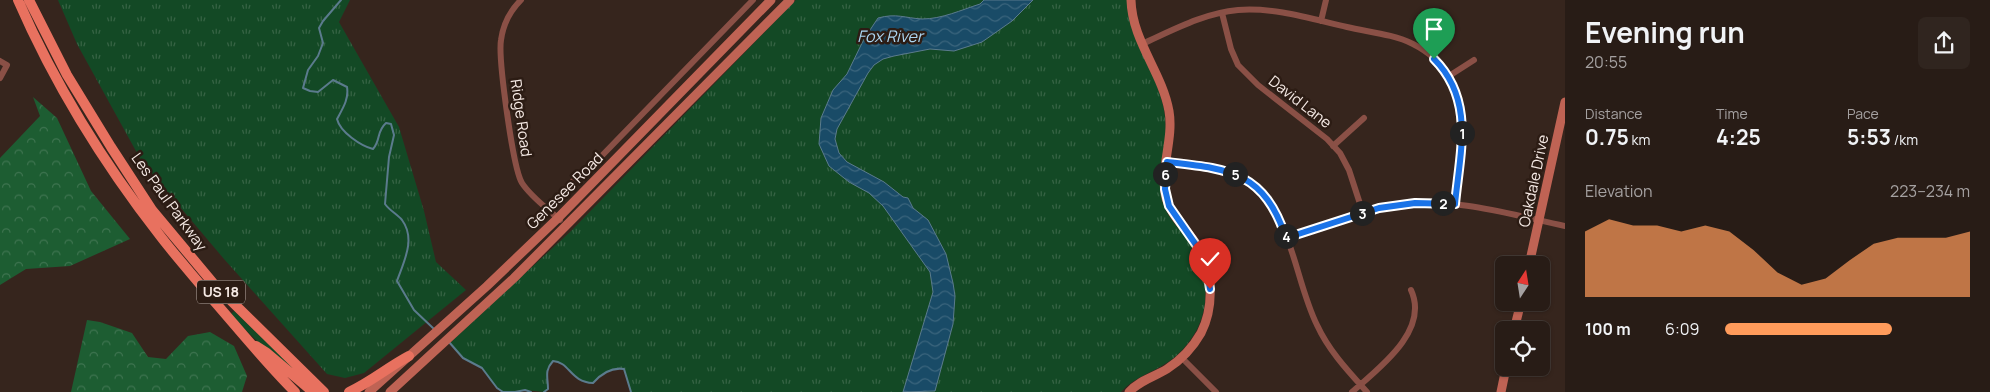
<!DOCTYPE html>
<html lang="en">
<head>
<meta charset="utf-8">
<style>
	:root { --surface:#281c16; --page:#30251f; --text:#f1f3f6; --muted:#a5a1a1; --line:#443a35; --accent:#ff9b5b }
	body { margin:0; font-family:Manrope,sans-serif; background:var(--page); color:var(--text); height:100vh; display:flex; flex-direction:column; font-size:19px; white-space:nowrap }
	* { box-sizing:border-box; margin:0 }
	p { font-size:16px; color:var(--muted) }
	.icon { flex:none; width:28px; height:28px; fill:none; stroke:currentColor; stroke-width:2; stroke-linecap:round; stroke-linejoin:round }
	.map { position:relative; flex:1; overflow:hidden }
	.sheet { display:flex; flex-direction:column; background:var(--surface); width:425px }
	.sheet>* { flex:none }
	.needle { width:32px; rotate:12deg }
	.controls { position:absolute; left:1495px; top:256px; display:grid; gap:10px }
	.controls a { display:grid; place-items:center; width:55px; height:55px; border-radius:8px; background:var(--surface); box-shadow:0 1px 4px #0004,0 0 0 1px var(--line); font-size:25px }
	.pin { position:absolute; display:grid; place-items:center; width:42px; height:42px; color:#fff; margin:-51px -21px; border-radius:50% 50% 50% 0; rotate:-45deg; box-shadow:0 0 5px #0007 }
	.pin .icon { rotate:45deg }
	.km { position:absolute; width:25px; height:25px; margin:-12px; border-radius:50%; background:#222; color:#fff; font-size:14px; line-height:25px; text-align:center }
	.round { display:grid; place-items:center; flex:none; width:52px; height:52px; border-radius:8px; background:var(--page) }
	.overview { display:flex; align-items:center; justify-content:space-between; height:85px; padding:0 20px }
	h1 { font-size:28px; font-weight:700; line-height:38px }
	.metrics { display:grid; grid-template-columns:repeat(3,1fr); gap:8px; height:85px; padding:5px 20px }
	.metrics div { display:grid; align-content:center }
	.metrics b { font-size:21px; font-weight:700 }
	.metrics small { font-size:14px; font-weight:400 }
	.metrics p { font-size:14px }
	.chart { height:140px; padding:10px 20px }
	.chart p { display:flex; justify-content:space-between }
	.chart svg { width:100%; height:90px; margin-top:5px; fill:var(--accent); opacity:.7 }
	ul { padding:0 20px; list-style:none; font-size:16px }
	li { display:grid; grid-template-columns:80px 60px 1fr; align-items:center; height:38px }
	li i { height:12px; border-radius:6px; background:var(--accent) }
	main { display:flex; flex:1; min-height:0 }
	.map>svg:first-child { display:block }
	.grass { fill:#134925 }
	.forest { fill:url(#forest-crowns) }
	.park { fill:url(#park-tufts) }
	.water { fill:url(#water-waves); stroke:#5b7b8d }
	.lines { fill:none; stroke-linecap:round; stroke-linejoin:round }
	.stream { stroke:#5b7b8d; stroke-width:2 }
	.street { stroke:#8a5046; stroke-width:6 }
	.secondary { stroke:#bf6354; stroke-width:9 }
	.primary { stroke:#e8715f; stroke-width:10 }
	.route-casing { stroke:#fff; stroke-width:10 }
	.route { stroke:#1a73e8; stroke-width:6 }
	.labels { text-anchor:middle; stroke-width:5; stroke-linejoin:round; paint-order:stroke }
	.shield { fill:#2c1c14; stroke:#b9aca6; stroke-width:1 }
	.shield-label { font-size:14px; font-weight:bold; fill:#f6eae5 }
	.street-label { font-size:15px; fill:#f6eae5; stroke:#2c1c14 }
	.water-label { font-size:16px; font-style:italic; fill:#acd6f2; stroke:#2c1c14 }
</style>
</head>
<body>
<main>
<div class="map">
<svg width="1565" height="392" viewBox="0 0 1565 392">
	<defs>
		<pattern id="forest-crowns" width="20" height="18" patternUnits="userSpaceOnUse" patternTransform="scale(1.25)"><rect width="20" height="18" fill="#1d5d32"/><path d="M2 6a3 3 0 1 1 6 0M12 15a3 3 0 1 1 6 0" fill="none" stroke="#3e7450"/></pattern>
		<pattern id="park-tufts" width="24" height="20" patternUnits="userSpaceOnUse" patternTransform="scale(1.25)"><rect width="24" height="20" fill="#134925"/><path d="M3 7l-1-3M5 7V3M7 7l1-3M15 17l-1-3M17 17v-4M19 17l1-3" fill="none" stroke="#366344"/></pattern>
		<pattern id="water-waves" width="16" height="10" patternUnits="userSpaceOnUse" patternTransform="scale(1.25)"><rect width="16" height="10" fill="#194b67"/><path d="M0 5q4-4 8 0t8 0" fill="none" stroke="#3b657d"/></pattern>
	</defs>
	<rect width="100%" height="100%" fill="#36251d"/>
	<path class="grass" d="M234 311 319 392C288 368 257 344 231 314Z"/>
	<path class="forest" d="M33 97 57 118 91 191 130 239 70 266 26 269 0 285V158L40 116Z
		M87 320 100 322 132 333 148 357 166 359 188 336 210 332 234 346 247 376 242 392H71Z"/>
	<path class="park" d="M58 0H350L339 22 399 127 424 211 436 262 466 290 364 373 345 378 327 374 224 259 142 162 77 44Z
		M796 0H1127C1128 40 1157 71 1164 110 1168 133 1165 159 1164 182 1163 189 1162 198 1164 205 1168 217 1179 228 1187 239 1207 266 1212 301 1196 331 1189 343 1179 355 1168 362 1152 373 1134 377 1121 392H631L624 369C612 367 601 375 593 383 570 382 570 362 553 361 544 371 548 377 548 389L544 392 525 390 503 392 492 383 482 368 463 358 450 343 571 231Z"/>
	<path class="water" d="M984 0H1033L1012 21 982 42 954 51 930 49 894 56 883 59 874 65 868 73 837 129 835 139 839 153 847 162 884 182 903 197 908 198 913 208 928 220 946 254 953 283 955 296 953 324 935 391 903 392 933 292 930 272 883 206 869 193 849 182 829 166 819 144 821 118 833 90 847 74 864 39 878 18C896 13 905 18 922 19 942 19 961 10 980 4Z"/>
	<g class="lines">
		<path class="stream" d="M341 0 323 21 319 28 323 43 318 56 308 70 303 88 310 91 318 92 333 80 347 87C349 99 343 108 337 119 340 132 361 146 373 149 381 140 376 132 386 123L391 124 394 135 389 157 385 204C390 211 397 214 402 220 416 239 404 261 397 281L414 310 434 329
			M449 342 463 358 482 368 497 388 503 392H514
			M515 392 525 390 531 392
			M544 392 548 389C548 377 544 371 553 361 570 362 570 382 593 383 601 374 612 367 624 369L631 392"/>
		<path class="street" d="M521 0C510 11 503 25 501 40 498 58 513 169 522 183 531 197 548 209 560 220
			M1222 13 1231 49 1238 65 1258 85 1327 139 1340 153 1349 170 1363 213
			M1321 21 1326 0
			M1142 44C1173 30 1204 13 1238 10 1274 7 1312 19 1347 27 1368 32 1393 34 1413 44 1427 51 1441 63 1449 77 1471 115 1459 162 1455 203
			M0 61 7 65 0 78
			M1449 76 1474 60
			M1333 146 1364 118
			M1167 162C1191 164 1219 164 1241 177 1292 204 1293 277 1317 325 1329 351 1348 371 1367 392
			M547 208 573 181 589 169 753 0
			M1286 238C1321 227 1360 209 1396 205 1454 197 1509 214 1565 226
			M1182 358 1216 392
			M1352 392C1378 369 1430 331 1411 290"/>
		<path class="secondary" d="M1529 265 1565 102
			M1514 330 1521 302
			M369 392 487 286 558 218 771 0
			M390 392 514 278 790 0
			M1129 392C1140 380 1154 377 1167 369 1181 360 1193 347 1201 333 1215 305 1213 268 1195 242 1185 228 1171 215 1166 198 1159 170 1174 140 1169 111 1162 72 1132 41 1131 0
			M1501 392 1506 368"/>
		<path class="primary" d="M18 0C55 85 104 164 161 237 178 259 197 280 214 301 241 332 266 363 295 392
			M29 0 67 75 111 147 152 210 213 283 324 392
			M256 346 267 353 313 392
			M349 392C371 382 388 367 409 356"/>
	</g>
	<g class="lines">
		<g class="route-casing">
			<path id="route" d="M1210 289 1207 270 1201 252 1169 206 1165 189 1167 162C1229 169 1264 171 1286 238L1379 208 1415 203 1455 204C1460 152 1475 100 1434 59"/>
		</g>
		<use href="#route" class="route"/>
	</g>
	<g class="labels">
		<rect class="shield" x="197" y="280.5" width="48" height="23" rx="4"/>
		<g class="shield-label">
			<text x="221" y="297">US 18</text>
		</g>
		<g class="street-label">
			<text transform="translate(1300 102) rotate(38)" y="5">David Lane</text>
			<text transform="translate(521 118) rotate(82)" y="5">Ridge Road</text>
			<text transform="translate(1534 181) rotate(-78)" y="5">Oakdale Drive</text>
			<text transform="translate(565 191) rotate(-45)" y="5">Genesee Road</text>
			<text transform="translate(169 202) rotate(54)" y="5">Les Paul Parkway</text>
		</g>
		<g class="water-label">
			<text x="890" y="42">Fox River</text>
		</g>
	</g>
</svg>
<div class="controls">
<a><svg class="needle" viewBox="-14 -14 28 28"><path d="M0-13l5 13h-10z" fill="#e53935"/><path d="M0 13l5-13h-10z" fill="#a5a1a1"/></svg></a>
<a><svg class="icon" aria-label="locate" viewBox="0 0 24 24"><circle cx="12" cy="12" r="6"/><path d="M12 2v4M12 18v4M2 12h4M18 12h4"/></svg></a>
</div>
<div class="pin" style="left:1434px;top:59px;background:#1e9e55"><svg class="icon" aria-label="arrive" viewBox="0 0 24 24"><path d="M6 21V4h12l-3 4 3 4H6"/></svg></div>
<div class="pin" style="left:1210px;top:289px;background:#d93025"><svg class="icon" aria-label="check" viewBox="0 0 24 24"><path d="M5 12l5 5 9-10"/></svg></div>
<b class="km" style="left:1462px;top:133px">1</b>
<b class="km" style="left:1443px;top:203px">2</b>
<b class="km" style="left:1362px;top:213px">3</b>
<b class="km" style="left:1286px;top:236px">4</b>
<b class="km" style="left:1235px;top:174px">5</b>
<b class="km" style="left:1165px;top:174px">6</b>
</div>
<section class="sheet">
<div class="overview"><div><h1>Evening run</h1><p>20:55</p></div><a class="round"><svg class="icon" aria-label="share" viewBox="0 0 24 24"><path d="M12 15V3M7 8l5-5 5 5M5 13v7h14v-7"/></svg></a></div>
<div class="metrics">
<div><p>Distance</p><b>0.75<small> km</small></b></div>
<div><p>Time</p><b>4:25</b></div>
<div><p>Pace</p><b>5:53<small> /km</small></b></div>
</div>
<div class="chart"><p><span>Elevation</span>223–234 m</p>
<svg viewBox="0 0 160 44" preserveAspectRatio="none"><path d="M0 44V12L10 6L20 9L30 9L40 12L50 9L60 12L70 21L80 32L90 38L100 35L110 26L120 18L130 15L140 15L150 15L160 12V44z"/></svg>
</div>
<ul>
<li><b>100 m</b>6:09<i style="width:68%"></i></li>
</ul>
</section>
</main>
</body>
</html>
